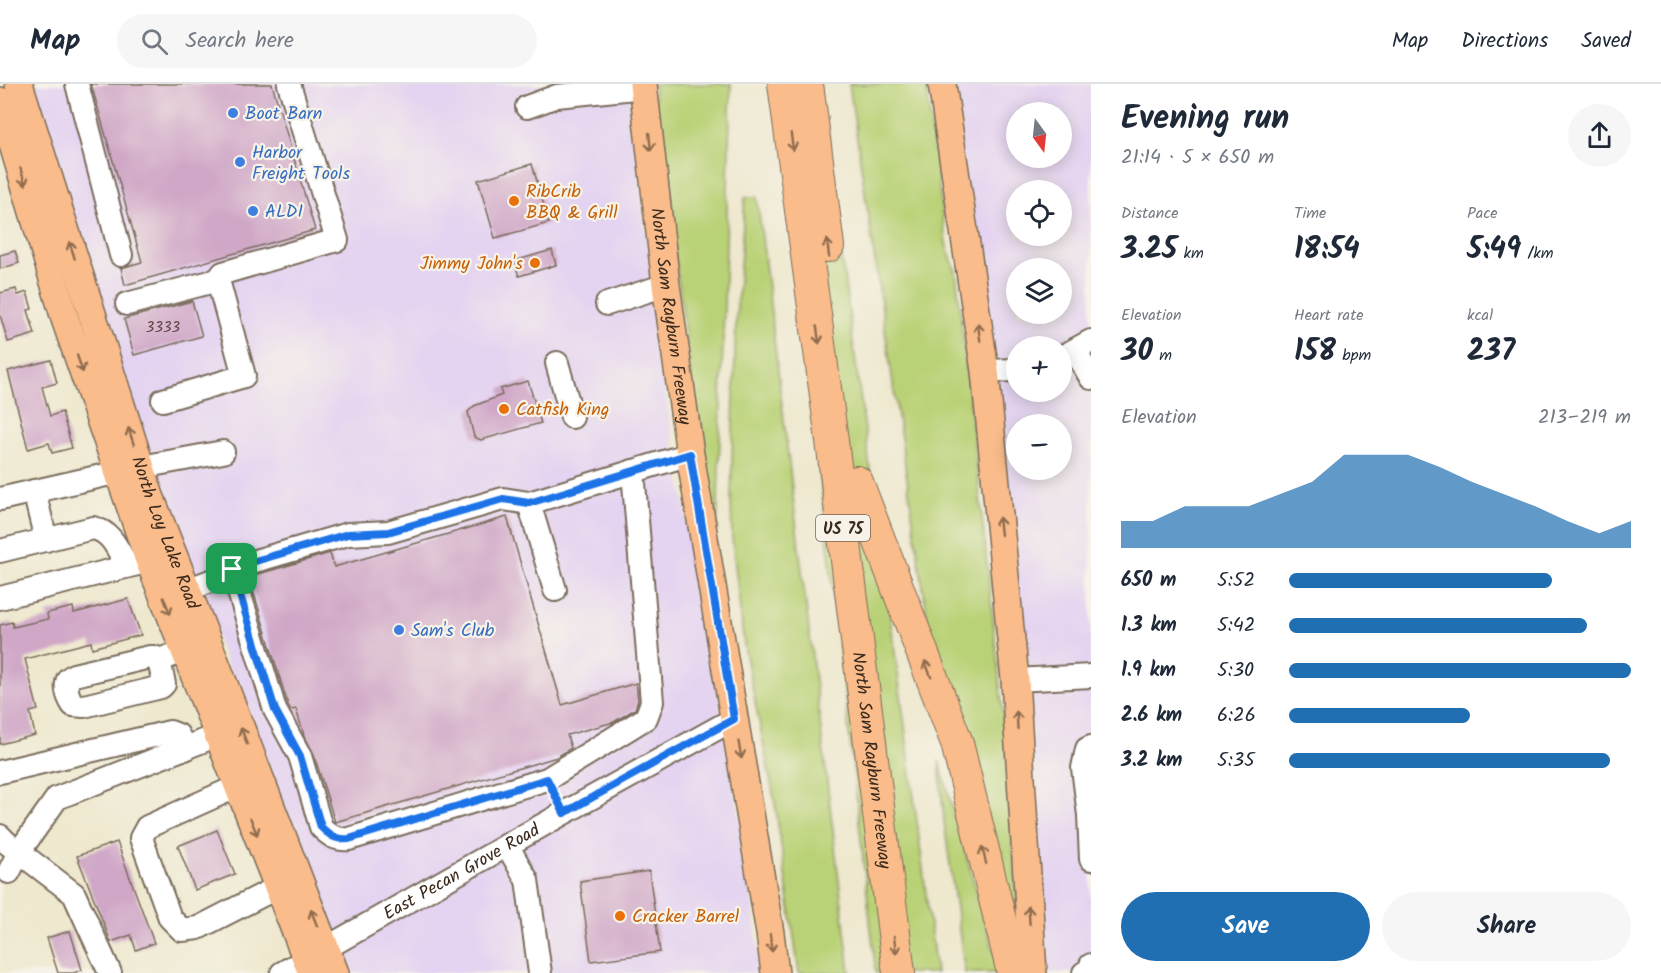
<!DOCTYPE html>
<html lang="en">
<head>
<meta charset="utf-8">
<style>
	:root { --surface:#fff; --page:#f6f6f7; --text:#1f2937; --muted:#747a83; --line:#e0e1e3; --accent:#1f6fb2 }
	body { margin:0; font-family:Kalam,sans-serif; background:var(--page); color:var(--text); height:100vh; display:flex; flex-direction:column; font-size:22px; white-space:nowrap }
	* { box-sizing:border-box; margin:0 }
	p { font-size:20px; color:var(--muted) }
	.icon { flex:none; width:33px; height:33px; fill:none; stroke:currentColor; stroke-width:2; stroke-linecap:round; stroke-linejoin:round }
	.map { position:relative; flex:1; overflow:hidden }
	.sheet { display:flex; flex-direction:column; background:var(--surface); width:570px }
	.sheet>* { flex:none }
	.needle { width:39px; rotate:165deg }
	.tools { position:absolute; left:1006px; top:18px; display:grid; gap:12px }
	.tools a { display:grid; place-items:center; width:66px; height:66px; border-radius:50%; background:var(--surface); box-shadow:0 3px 15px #0003; font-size:30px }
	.pin { position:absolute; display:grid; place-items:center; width:51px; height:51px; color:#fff; margin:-26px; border-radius:12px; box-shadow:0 3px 9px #0006 }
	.round { display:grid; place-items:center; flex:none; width:63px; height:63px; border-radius:32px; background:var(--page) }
	.head { display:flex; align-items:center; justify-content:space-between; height:102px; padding:0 30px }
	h1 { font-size:33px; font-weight:800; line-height:45px }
	.metrics { display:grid; grid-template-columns:repeat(3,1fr); gap:9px; height:102px; padding:6px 30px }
	.metrics div { display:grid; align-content:center }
	.metrics b { font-size:30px; font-weight:800 }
	.metrics small { font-size:16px; font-weight:400 }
	.metrics p { font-size:16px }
	.chart { height:168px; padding:12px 30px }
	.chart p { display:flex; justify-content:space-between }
	.chart svg { width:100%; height:108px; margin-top:6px; fill:var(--accent); opacity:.7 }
	.action { display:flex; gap:12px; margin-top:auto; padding:12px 30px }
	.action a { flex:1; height:69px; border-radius:36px; background:var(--accent); color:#fff; font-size:24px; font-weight:800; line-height:69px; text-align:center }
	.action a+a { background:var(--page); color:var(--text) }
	ul { padding:0 30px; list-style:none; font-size:20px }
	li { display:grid; grid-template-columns:96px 72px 1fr; align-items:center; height:45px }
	li i { height:15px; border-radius:8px; background:var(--accent) }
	header { display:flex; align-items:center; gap:36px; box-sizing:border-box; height:84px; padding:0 30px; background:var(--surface); border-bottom:2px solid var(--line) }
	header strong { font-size:28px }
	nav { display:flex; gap:33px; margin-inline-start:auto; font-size:21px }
	.search { width:420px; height:54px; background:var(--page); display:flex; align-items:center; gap:15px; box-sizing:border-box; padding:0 21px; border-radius:33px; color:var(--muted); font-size:22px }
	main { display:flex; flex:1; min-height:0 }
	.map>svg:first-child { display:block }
	.built { fill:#e4d3f1; fill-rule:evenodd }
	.green { fill:#bad277; stroke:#7a7e4a; stroke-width:1.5 }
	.building { fill:#d0a7c7 }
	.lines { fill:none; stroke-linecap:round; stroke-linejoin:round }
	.minor-casing { stroke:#7a6c5c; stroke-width:26 }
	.major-casing { stroke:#7a6c5c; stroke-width:30 }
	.highway-casing { stroke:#7a6c5c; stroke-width:34 }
	.minor { stroke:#fff; stroke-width:22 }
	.major { stroke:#f9bc8a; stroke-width:27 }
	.highway { stroke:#f9bc8a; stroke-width:32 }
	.oneway { stroke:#906c4f }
	.route-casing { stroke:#fff; stroke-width:12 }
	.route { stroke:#1a73e8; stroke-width:8 }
	.shop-dot { fill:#3f7fe0; stroke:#f7f3e8; stroke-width:2 }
	.food-dot { fill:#e8710a; stroke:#f7f3e8; stroke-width:2 }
	.labels { text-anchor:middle; stroke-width:4.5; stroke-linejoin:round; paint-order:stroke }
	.number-label { font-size:15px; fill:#604948 }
	.shield { fill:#f7f3e8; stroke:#73665b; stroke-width:1.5 }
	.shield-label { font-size:16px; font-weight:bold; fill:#3b2a1e }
	.shop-label { font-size:18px; fill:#366cbe; stroke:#f7f3e8; text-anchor:start }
	.food-label { font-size:18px; fill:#c56008; stroke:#f7f3e8; text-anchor:start }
	.street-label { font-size:18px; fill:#3b2a1e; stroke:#f7f3e8 }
</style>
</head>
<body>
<header>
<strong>Map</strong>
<div class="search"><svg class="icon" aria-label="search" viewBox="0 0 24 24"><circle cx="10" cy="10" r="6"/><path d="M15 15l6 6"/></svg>Search here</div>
<nav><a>Map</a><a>Directions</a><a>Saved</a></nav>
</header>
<main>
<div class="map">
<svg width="1091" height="889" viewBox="0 0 1091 889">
	<rect width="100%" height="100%" fill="#f7f3e8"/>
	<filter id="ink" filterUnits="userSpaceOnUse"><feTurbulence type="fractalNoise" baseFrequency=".0167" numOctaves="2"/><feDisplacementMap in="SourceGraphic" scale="12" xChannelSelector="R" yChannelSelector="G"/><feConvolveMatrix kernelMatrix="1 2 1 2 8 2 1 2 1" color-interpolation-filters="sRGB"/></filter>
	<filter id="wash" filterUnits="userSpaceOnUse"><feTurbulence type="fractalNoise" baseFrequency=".008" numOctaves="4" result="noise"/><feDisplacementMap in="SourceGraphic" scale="24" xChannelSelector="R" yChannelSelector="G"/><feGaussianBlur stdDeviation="1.35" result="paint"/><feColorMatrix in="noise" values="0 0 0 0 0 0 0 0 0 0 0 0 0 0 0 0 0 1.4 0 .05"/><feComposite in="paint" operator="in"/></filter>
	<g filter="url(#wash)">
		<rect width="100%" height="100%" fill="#eee8ce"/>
		<path class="built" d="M29 0H629L665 309 744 759 761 889H351L204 522 144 361Z
			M952 0H1091V889H1048L1027 572ZM1017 28H1062V74H1017ZM1017 106H1062V152H1017ZM1017 184H1062V230H1017ZM1017 262H1062V308H1017ZM1017 340H1062V386H1017Z"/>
		<path class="green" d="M653 0H731L717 446 713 447 707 418Z
			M818 0 904 635 936 889H876L816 353Z
			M849 0H926L946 160 956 188 1006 658 1022 889 932 565Z
			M757 112 850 889H799L775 719 744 561 732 454 731 416 736 236 745 114Z
			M939 677 1000 889H965L944 737Z"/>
		<g id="blocks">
			<path class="building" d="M91 0H272L315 146 125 201 121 184 142 178Z
				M532 80 549 139 495 154 478 96Z
				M552 166 556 181 519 192 514 177Z
				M15 167 19 179 0 185V171Z
				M16 205 18 211 27 208 32 225 28 226 35 250 8 258 0 231V209Z
				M192 217 202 252 134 271 124 235Z
				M51 276 57 299 42 303 50 332 62 328 72 364 52 369 49 359 28 365 8 287Z
				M528 297 541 339 481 356 474 353 468 328 474 322 502 311 500 305Z
				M507 433 562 621 636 599 638 616 635 625 614 638 567 651 571 664 557 673 335 738 313 668 304 651 296 625 291 626 288 621 249 493 330 469 334 483Z
				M128 515 141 551 92 564 91 558 25 575 38 626 30 628 35 651 0 660V541L12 538 13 543 48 535 47 529 73 523 74 529Z
				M217 746 235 790 195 806 178 762Z
				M117 758 154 859 136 866 131 851 111 858 77 772Z
				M649 787 660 868 591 877 580 797Z
				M70 847 82 886 73 889H58L47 854Z"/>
		</g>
	</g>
	<g filter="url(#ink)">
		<use href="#blocks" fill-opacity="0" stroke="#7a6c5c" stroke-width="1.5"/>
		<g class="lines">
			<g class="minor-casing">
				<g id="minor">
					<path d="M77 0 121 171"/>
					<path d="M527 23 557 12 644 3"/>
					<path d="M127 220 218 196"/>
					<path d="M607 220 666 201"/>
					<path d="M1075 267 1091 294"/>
					<path d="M1062 273 1091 257"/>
					<path d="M557 279 572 333"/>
					<path d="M985 287 1017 286"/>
					<path d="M163 316 244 292 218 196 223 189 337 156 289 0"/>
					<path d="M34 407 46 456"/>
					<path d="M0 415 141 383 223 368"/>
					<path d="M529 419 555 506"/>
					<path d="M0 467 93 444C112 448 118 466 127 482"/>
					<path d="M232 485 275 626 300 672 321 743C330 752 336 756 349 755L547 695 646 634 652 618 633 387"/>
					<path d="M187 506 218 494 238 482 348 450 388 448 503 415 529 419 690 370"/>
					<path d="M0 514 150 477"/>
					<path d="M159 576 154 573H150L74 591 68 595C65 603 68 613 73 621L84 622 161 603 164 600 159 576 185 567"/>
					<path d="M1015 596 1091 592"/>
					<path d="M0 688 170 648 178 651 185 665"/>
					<path d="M238 702 147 743 141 754 170 834 182 846 198 844 278 803"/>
					<path d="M1089 731 1083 684 1087 665 1091 663"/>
					<path d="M1091 731H1089L1091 775"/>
					<path d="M0 752 7 759 74 810 110 889"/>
					<path d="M507 761 527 796 540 889"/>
					<path d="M9 788 19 768 57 714 218 651"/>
					<path id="s1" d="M282 889 564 729 734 635"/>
					<path d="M1084 889H1090L1091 881"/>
				</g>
			</g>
			<g class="major-casing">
				<g id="major">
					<path id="s2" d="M19 0 150 412 208 559 335 889"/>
					<path id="s3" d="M643 0 666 201 690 370 770 849 775 889"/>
					<path d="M942 0 985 287 1015 596 1033 889"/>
					<path d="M0 17 65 235 149 476 312 889"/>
				</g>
			</g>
			<g class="highway-casing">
				<g id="highway">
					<path id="s4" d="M784 0 831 349 899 889"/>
					<path d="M807 0 828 162"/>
					<path d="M857 398 957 659 1013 889"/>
				</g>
			</g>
			<use href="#minor" class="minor"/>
			<use href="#major" class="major"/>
			<use href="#highway" class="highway"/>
		</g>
		<defs><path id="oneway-shaft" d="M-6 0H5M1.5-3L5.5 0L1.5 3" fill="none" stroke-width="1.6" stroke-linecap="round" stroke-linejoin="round" transform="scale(1.5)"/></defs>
		<g class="oneway">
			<use href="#oneway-shaft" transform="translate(650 58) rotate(84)"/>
			<use href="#oneway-shaft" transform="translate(792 58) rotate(82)"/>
			<use href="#oneway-shaft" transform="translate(23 93) rotate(73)"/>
			<use href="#oneway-shaft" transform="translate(828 164) rotate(-97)"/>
			<use href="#oneway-shaft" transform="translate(72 166) rotate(-108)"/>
			<use href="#oneway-shaft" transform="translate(979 248) rotate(-98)"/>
			<use href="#oneway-shaft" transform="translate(818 251) rotate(82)"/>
			<use href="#oneway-shaft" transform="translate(80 280) rotate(71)"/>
			<use href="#oneway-shaft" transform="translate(131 352) rotate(-108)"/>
			<use href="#oneway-shaft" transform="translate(1000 442) rotate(-96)"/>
			<use href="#oneway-shaft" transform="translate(167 522) rotate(68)"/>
			<use href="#oneway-shaft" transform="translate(928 585) rotate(-111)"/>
			<use href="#oneway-shaft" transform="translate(1017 636) rotate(-94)"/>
			<use href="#oneway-shaft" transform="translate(244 652) rotate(-111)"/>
			<use href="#oneway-shaft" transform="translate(740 666) rotate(80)"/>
			<use href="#oneway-shaft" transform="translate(254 743) rotate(68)"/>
			<use href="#oneway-shaft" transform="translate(984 771) rotate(-104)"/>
			<use href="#oneway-shaft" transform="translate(1029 831) rotate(-94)"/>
			<use href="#oneway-shaft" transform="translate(314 834) rotate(-111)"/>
			<use href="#oneway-shaft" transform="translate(771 859) rotate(83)"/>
			<use href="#oneway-shaft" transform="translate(895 861) rotate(83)"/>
		</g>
	</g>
	<g class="lines" filter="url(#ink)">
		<g class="route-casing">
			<path id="route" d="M690 370 734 635 564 729 547 695 349 755C336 756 330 752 321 743L300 672 275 626 232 485 238 482 348 450 388 448 503 415 529 419Z"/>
		</g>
		<use href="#route" class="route"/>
	</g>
	<g class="shop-dot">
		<circle cx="233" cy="29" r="6"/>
		<circle cx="240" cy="78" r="6"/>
		<circle cx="253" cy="127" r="6"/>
		<circle cx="399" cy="546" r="6"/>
	</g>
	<g class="food-dot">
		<circle cx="514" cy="117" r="6"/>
		<circle cx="535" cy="179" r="6"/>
		<circle cx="504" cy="325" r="6"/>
		<circle cx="620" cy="832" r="6"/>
	</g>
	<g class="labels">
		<g class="number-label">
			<text x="163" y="248">3333</text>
		</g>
		<rect class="shield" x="816" y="431" width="54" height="26" rx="4.5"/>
		<g class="shield-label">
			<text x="843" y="450">US 75</text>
		</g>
		<g class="shop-label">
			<text x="245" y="35">Boot Barn</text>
			<text x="252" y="74">Harbor<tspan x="252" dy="21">Freight Tools</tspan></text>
			<text x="265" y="133">ALDI</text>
			<text x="411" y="552">Sam's Club</text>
		</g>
		<g class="food-label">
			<text x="526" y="113">RibCrib<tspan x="526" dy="21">BBQ &amp; Grill</tspan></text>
			<text x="523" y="185" text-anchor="end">Jimmy John's</text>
			<text x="516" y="331">Catfish King</text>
			<text x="632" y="838">Cracker Barrel</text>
		</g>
		<g class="street-label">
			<text dy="6" stroke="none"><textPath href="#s3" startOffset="234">North Sam Rayburn Freeway</textPath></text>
			<text dy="6" stroke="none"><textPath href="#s2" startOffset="472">North Loy Lake Road</textPath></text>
			<text dy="6" stroke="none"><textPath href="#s4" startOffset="682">North Sam Rayburn Freeway</textPath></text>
			<text dy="6" stroke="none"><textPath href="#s1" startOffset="206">East Pecan Grove Road</textPath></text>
		</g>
	</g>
</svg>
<div class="tools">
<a><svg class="needle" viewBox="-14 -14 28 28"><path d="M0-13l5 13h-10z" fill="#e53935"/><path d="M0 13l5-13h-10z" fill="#747a83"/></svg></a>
<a><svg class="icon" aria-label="locate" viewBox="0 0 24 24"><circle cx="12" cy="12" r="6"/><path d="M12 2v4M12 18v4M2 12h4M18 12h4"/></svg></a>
<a><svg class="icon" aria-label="layers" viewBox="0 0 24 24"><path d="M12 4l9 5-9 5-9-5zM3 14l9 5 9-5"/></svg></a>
<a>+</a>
<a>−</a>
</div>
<div class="pin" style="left:232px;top:485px;background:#1e9e55"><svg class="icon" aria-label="arrive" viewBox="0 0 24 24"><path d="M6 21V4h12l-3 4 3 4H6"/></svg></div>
</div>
<section class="sheet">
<div class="head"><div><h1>Evening run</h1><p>21:14 · 5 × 650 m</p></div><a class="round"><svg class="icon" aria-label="share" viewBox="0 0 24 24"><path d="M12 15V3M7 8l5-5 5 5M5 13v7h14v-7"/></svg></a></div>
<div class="metrics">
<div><p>Distance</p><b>3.25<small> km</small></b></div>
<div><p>Time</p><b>18:54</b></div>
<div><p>Pace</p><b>5:49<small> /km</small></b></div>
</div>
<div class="metrics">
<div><p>Elevation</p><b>30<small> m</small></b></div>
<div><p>Heart rate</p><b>158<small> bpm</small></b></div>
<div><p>kcal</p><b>237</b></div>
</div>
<div class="chart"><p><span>Elevation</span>213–219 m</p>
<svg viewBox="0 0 160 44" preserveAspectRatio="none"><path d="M0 44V33L10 33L20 27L30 27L40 27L50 22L60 17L70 6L80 6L90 6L100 11L110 17L120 22L130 27L140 33L150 38L160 33V44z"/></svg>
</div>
<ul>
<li><b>650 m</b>5:52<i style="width:77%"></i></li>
<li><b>1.3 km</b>5:42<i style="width:87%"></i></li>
<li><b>1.9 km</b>5:30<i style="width:100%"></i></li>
<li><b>2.6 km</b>6:26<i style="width:53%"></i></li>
<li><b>3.2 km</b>5:35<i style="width:94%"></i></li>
</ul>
<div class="action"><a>Save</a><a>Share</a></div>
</section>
</main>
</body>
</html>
